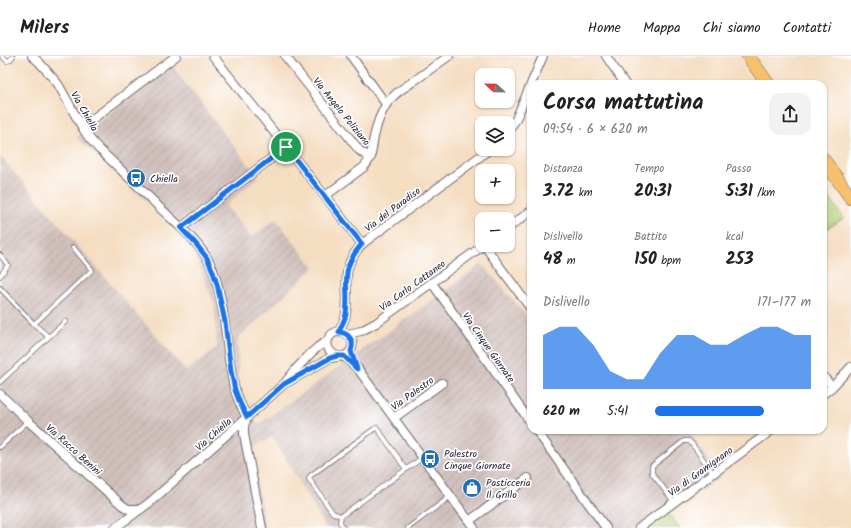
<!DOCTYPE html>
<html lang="it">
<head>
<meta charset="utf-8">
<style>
	:root { --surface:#fff; --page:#f2f2f2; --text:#222; --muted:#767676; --line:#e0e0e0; --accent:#1a73e8 }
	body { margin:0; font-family:Kalam,sans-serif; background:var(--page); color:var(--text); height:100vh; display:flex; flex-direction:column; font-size:15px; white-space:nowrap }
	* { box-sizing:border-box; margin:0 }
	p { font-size:13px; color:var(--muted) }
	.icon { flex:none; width:22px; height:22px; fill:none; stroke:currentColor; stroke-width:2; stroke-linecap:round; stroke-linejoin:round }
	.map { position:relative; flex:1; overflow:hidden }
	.sheet { position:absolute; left:527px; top:24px; width:300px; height:354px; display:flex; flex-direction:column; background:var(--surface); border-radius:12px; box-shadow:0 1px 3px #0004 }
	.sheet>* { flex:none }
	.needle { width:26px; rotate:292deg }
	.tools { position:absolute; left:475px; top:12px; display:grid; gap:8px }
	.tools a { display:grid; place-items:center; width:40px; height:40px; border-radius:8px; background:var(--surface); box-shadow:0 1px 3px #0004; font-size:20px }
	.pin { position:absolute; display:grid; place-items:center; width:34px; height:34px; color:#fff; margin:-17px; border:2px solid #fff; border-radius:50%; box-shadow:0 1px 4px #0007 }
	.round { display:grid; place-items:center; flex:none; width:42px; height:42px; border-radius:12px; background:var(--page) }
	.summary { display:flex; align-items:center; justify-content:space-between; height:68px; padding:0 16px }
	h1 { font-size:22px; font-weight:700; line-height:30px }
	.metrics { display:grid; grid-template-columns:repeat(3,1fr); gap:6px; height:68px; padding:4px 16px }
	.metrics div { display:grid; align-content:center }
	.metrics b { font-size:17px; font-weight:700 }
	.metrics small { font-size:11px; font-weight:400 }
	.metrics p { font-size:11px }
	.chart { height:112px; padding:8px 16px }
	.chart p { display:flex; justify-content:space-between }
	.chart svg { width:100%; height:72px; margin-top:4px; fill:var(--accent); opacity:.7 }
	ul { padding:0 16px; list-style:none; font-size:13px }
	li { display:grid; grid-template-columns:64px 48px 1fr; align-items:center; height:30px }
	li i { height:10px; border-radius:5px; background:var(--accent) }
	header { display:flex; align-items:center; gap:24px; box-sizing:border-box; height:56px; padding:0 20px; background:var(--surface); border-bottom:1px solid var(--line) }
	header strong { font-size:19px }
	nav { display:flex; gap:22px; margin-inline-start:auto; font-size:14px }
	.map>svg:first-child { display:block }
	.industrial { fill:url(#industrial-furrows) }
	.park { fill:url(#park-crowns); stroke:#687757 }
	.garden { fill:#aecc73; stroke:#687757 }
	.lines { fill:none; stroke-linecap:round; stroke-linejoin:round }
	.service-casing { stroke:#6c636a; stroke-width:5.5 }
	.minor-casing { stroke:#6c636a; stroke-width:10 }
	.primary-casing { stroke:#6c636a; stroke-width:14 }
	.service { stroke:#fff; stroke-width:4 }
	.minor { stroke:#fff; stroke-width:8 }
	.primary { stroke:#f7c06c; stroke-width:13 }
	.route-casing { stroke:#fff; stroke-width:8 }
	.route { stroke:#1a73e8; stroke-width:5 }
	.labels { text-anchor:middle; stroke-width:3.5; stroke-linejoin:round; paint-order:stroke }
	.street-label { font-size:10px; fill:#22223b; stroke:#fff }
	.poi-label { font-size:10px; fill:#22223b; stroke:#fff; text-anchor:start }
</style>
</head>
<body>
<header>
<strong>Milers</strong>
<nav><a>Home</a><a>Mappa</a><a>Chi siamo</a><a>Contatti</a></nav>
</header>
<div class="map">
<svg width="851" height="472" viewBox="0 0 851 472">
	<defs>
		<pattern id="industrial-furrows" width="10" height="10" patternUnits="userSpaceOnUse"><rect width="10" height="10" fill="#d0c0bc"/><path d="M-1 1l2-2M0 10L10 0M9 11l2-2" fill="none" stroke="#b2a5a2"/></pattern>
		<pattern id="park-crowns" width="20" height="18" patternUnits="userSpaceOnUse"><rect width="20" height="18" fill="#aecc73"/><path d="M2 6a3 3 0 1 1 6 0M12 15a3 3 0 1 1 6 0" fill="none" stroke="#95af64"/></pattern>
	</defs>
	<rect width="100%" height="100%" fill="#fff"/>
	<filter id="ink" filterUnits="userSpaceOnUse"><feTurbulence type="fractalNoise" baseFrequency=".025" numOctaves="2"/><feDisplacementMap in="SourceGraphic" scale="8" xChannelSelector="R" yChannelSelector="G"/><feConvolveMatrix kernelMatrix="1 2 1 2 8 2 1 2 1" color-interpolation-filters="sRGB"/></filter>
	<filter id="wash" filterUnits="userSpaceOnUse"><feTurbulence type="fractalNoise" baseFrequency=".012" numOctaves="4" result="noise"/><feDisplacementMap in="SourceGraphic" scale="16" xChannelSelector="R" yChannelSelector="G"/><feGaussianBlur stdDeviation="0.9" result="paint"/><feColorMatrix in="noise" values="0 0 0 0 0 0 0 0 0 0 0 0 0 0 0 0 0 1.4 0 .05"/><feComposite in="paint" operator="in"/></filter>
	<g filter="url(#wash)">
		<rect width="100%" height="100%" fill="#f5ddc1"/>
		<path class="industrial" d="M172 10 258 121 225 150 251 181 276 163 314 212 238 282V328L258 369 482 208 531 265V374H688L721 421 649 472H326L272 380 252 393 265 472H0V100L186 315 217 292 214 247 194 197 173 169 77 82Z"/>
		<path class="park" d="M823 133 844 162 823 175Z"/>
		<path class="garden" d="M669 458 680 472H649Z"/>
	</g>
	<g filter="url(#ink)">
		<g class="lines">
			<g class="service-casing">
				<path id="service" d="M2 0 7 5 10 4 13 0
					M0 199 8 209 0 220
					M0 232 34 268 49 281
					M34 268 92 214 73 191
					M0 326 66 265
					M0 391 28 365
					M674 446 652 417V410L684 385H689L692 388 713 417
					M341 460 333 457 309 423 310 420 374 373 377 372 406 413
					M343 472 340 466 341 460 422 402
					M408 472 451 440"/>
			</g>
			<g class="minor-casing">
				<path id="minor" d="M32 0 39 6 58 28 82 71 89 82 99 93C120 113 140 132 160 152 178 169 204 190 213 214 222 240 225 268 228 295 230 307 231 321 235 333 237 343 242 352 247 361
					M213 0 325 140 362 188
					M285 0 359 94 364 98 371 101
					M351 0 386 48
					M606 0 625 28
					M82 71 176 0
					M508 76 516 63 543 0
					M325 140 364 111C374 101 371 90 375 77 377 68 381 57 386 49 392 39 402 33 411 27 424 18 436 9 449 0
					M181 172 286 91
					M508 172 531 155
					M484 189 531 253
					M432 227 531 367
					M339 276C341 270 345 264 346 258 350 228 338 215 362 188L490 93
					M348 278 361 275 376 267 484 189
					M344 300 358 313 474 472
					M823 320 832 331
					M288 326 330 302C335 301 342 301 346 299 354 295 355 283 347 278 332 268 317 291 337 300
					M0 338 28 365 122 449 128 453H141
					M823 338 832 331 851 311
					M247 362 244 370V378L262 472
					M394 362 442 327
					M536 374 606 472
					M469 465 528 422
					M115 472 149 447 247 361 284 328 296 313 311 297 318 291 327 285
					M639 472 772 374"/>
			</g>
			<g class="primary-casing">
				<path id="primary" d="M748 0 768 28
					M823 103 851 142"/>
			</g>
			<use href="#service" class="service"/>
			<use href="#minor" class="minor"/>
			<use href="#primary" class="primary"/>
		</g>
	</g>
	<g class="lines" filter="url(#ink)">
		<g class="route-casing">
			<path id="route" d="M286 91 362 188C338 215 350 228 346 258 345 264 341 270 339 276 349 277 355 285 351 295L357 313 344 300H337L330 302 284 328 247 361 240 347 235 334 231 315 225 266 217 228 212 213 207 202 196 188 181 172Z"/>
		</g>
		<use href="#route" class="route"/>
	</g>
	<defs>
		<g id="bus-disc" transform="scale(1)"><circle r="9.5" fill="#1f6fb2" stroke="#fff"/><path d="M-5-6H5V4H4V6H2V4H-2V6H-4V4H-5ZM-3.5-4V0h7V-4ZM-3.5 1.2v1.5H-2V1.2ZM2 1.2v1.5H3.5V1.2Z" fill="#fff"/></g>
		<g id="shop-disc" transform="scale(1)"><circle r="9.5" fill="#1f6fb2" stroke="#fff"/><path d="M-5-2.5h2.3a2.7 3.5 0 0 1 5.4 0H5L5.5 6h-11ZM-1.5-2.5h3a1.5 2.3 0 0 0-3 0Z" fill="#fff"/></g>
	</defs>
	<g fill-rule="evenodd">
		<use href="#bus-disc" x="136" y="122"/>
		<use href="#bus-disc" x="430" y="403"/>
		<use href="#shop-disc" x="472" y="432"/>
	</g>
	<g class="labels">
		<g class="street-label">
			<text transform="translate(85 55) rotate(60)" y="4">Via Chiella</text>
			<text transform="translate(342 55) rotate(51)" y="4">Via Angelo Poliziano</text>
			<text transform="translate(392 153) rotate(-37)" y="4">Via del Paradiso</text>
			<text transform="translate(412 229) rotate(-36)" y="4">Via Carlo Cattaneo</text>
			<text transform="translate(489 291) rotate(55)" y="4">Via Cinque Giornate</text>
			<text transform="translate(412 337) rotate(-36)" y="4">Via Palestro</text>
			<text transform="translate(213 378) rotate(-41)" y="4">Via Chiella</text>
			<text transform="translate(74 393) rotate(42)" y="4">Via Rocco Benini</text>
			<text transform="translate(700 415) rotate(-36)" y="4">Via di Gramignano</text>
		</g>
		<g class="poi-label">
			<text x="150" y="126">Chiella</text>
			<text x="444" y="401">Palestro<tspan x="444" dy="12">Cinque Giornate</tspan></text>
			<text x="486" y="430">Pasticceria<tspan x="486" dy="12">Il Grillo</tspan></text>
		</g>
	</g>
</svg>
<div class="tools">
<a><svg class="needle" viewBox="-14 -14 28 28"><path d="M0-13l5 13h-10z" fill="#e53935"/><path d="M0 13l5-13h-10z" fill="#767676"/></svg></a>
<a><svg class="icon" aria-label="layers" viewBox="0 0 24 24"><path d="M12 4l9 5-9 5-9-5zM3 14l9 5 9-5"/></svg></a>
<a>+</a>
<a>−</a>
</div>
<div class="pin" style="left:286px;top:91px;background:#1e9e55"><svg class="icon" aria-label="arrive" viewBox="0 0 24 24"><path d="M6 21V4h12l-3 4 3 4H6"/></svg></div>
<section class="sheet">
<div class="summary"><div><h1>Corsa mattutina</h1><p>09:54 · 6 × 620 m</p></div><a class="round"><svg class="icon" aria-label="share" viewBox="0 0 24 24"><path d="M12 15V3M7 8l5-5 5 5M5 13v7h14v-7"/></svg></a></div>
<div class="metrics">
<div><p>Distanza</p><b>3.72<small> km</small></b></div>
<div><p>Tempo</p><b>20:31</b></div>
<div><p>Passo</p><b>5:31<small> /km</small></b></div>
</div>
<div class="metrics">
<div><p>Dislivello</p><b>48<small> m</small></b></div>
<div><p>Battito</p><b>150<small> bpm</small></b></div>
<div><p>kcal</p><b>253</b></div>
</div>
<div class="chart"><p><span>Dislivello</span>171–177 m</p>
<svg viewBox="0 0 160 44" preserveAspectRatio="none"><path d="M0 44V11L10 6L20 6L30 17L40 33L50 38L60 38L70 22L80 11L90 11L100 17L110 17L120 11L130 6L140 6L150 11L160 11V44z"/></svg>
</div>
<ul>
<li><b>620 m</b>5:41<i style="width:70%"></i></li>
</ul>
</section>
</div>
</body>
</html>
